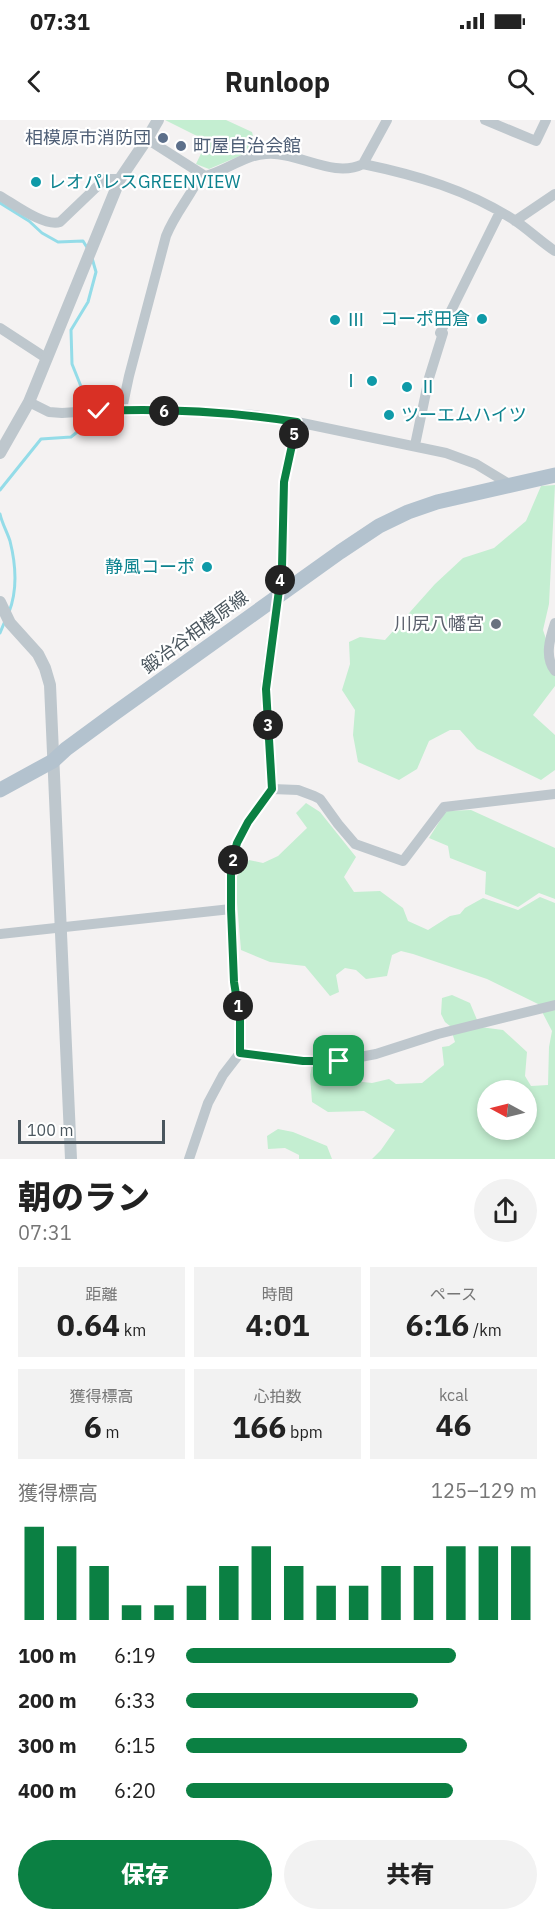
<!DOCTYPE html>
<html lang="ja">
<head>
<meta charset="utf-8">
<style>
	:root { --surface:#fff; --page:#f2f2f2; --text:#222; --muted:#767676; --accent:#0b8043 }
	body { margin:0; font-family:"IBM Plex Sans","Noto Sans JP",sans-serif; background:var(--page); color:var(--text); height:100vh; display:flex; flex-direction:column; font-size:22px; white-space:nowrap }
	* { box-sizing:border-box; margin:0 }
	p { font-size:20px; color:var(--muted) }
	.icon { flex:none; width:33px; height:33px; fill:none; stroke:currentColor; stroke-width:2; stroke-linecap:round; stroke-linejoin:round }
	.map { position:relative; height:1039px; overflow:hidden }
	.side { display:flex; flex-direction:column; background:var(--surface); flex:1 }
	.side>* { flex:none }
	.needle { width:39px; rotate:277deg }
	.buttons { position:absolute; left:477px; top:960px; display:grid; gap:12px }
	.buttons a { display:grid; place-items:center; width:60px; height:60px; border-radius:50%; background:var(--surface); box-shadow:0 3px 9px #0003; font-size:30px }
	.scale { position:absolute; left:18px; bottom:15px; width:147px; box-sizing:border-box; padding-left:6px; border:3px solid #4a565e; border-top:0; font-size:16px; line-height:21px; white-space:nowrap; color:#4a565e; -webkit-text-stroke:4px #fff; paint-order:stroke }
	.pin { position:absolute; display:grid; place-items:center; width:51px; height:51px; color:#fff; margin:-26px; border-radius:12px; box-shadow:0 3px 9px #0006 }
	.km { position:absolute; width:30px; height:30px; margin:-15px; border-radius:50%; background:#222; color:#fff; font-size:16px; line-height:30px; text-align:center }
	.round { display:grid; place-items:center; flex:none; width:63px; height:63px; border-radius:32px; background:var(--page) }
	.headline { display:flex; align-items:center; justify-content:space-between; height:102px; padding:0 18px }
	h1 { font-size:33px; font-weight:800; line-height:45px }
	.stats { display:grid; grid-template-columns:repeat(3,1fr); gap:9px; height:102px; padding:6px 18px }
	.stats div { display:grid; align-content:center; border-radius:0px; background:var(--page); text-align:center }
	.stats b { font-size:30px; font-weight:800 }
	.stats small { font-size:16px; font-weight:400 }
	.stats p { font-size:16px }
	.chart { height:168px; padding:12px 18px }
	.chart p { display:flex; justify-content:space-between }
	.chart svg { width:100%; height:108px; margin-top:6px; stroke:var(--accent); stroke-width:6 }
	.action { display:flex; gap:12px; margin-top:auto; padding:12px 18px }
	.action a { flex:1; height:69px; border-radius:36px; background:var(--accent); color:#fff; font-size:24px; font-weight:800; line-height:69px; text-align:center }
	.action a+a { background:var(--page); color:var(--text) }
	ul { padding:0 18px; list-style:none; font-size:20px }
	li { display:grid; grid-template-columns:96px 72px 1fr; align-items:center; height:45px }
	li i { height:15px; border-radius:8px; background:var(--accent) }
	.status { display:flex; justify-content:space-between; align-items:center; height:42px; padding:0 30px; background:var(--surface); direction:ltr }
	.status svg { height:16px; fill:currentColor }
	header { display:flex; justify-content:space-between; align-items:center; height:78px; padding:0 18px; background:var(--surface); font-size:27px; font-weight:800 }
	.map>svg:first-child { display:block }
	.green { fill:#c4eed1; fill-rule:evenodd }
	.lines { fill:none; stroke-linecap:round; stroke-linejoin:round }
	.stream { stroke:#94dce8; stroke-width:3 }
	.minor { stroke:#bec7cd; stroke-width:10 }
	.tertiary { stroke:#bec7cd; stroke-width:12 }
	.primary { stroke:#b3c2ce; stroke-width:15 }
	.route-casing { stroke:#fff; stroke-width:12 }
	.route { stroke:#0b8043; stroke-width:8 }
	.service-dot { fill:#5c6f8a; stroke:#fff; stroke-width:2 }
	.culture-dot { fill:#0f9aa8; stroke:#fff; stroke-width:2 }
	.worship-dot { fill:#6b7280; stroke:#fff; stroke-width:2 }
	.labels { text-anchor:middle; stroke-width:4.5; stroke-linejoin:round; paint-order:stroke }
	.service-label { font-size:18px; fill:#4e5e75; stroke:#fff; text-anchor:end }
	.culture-label { font-size:18px; fill:#0d838f; stroke:#fff; text-anchor:start }
	.worship-label { font-size:18px; fill:#5b616d; stroke:#fff; text-anchor:end }
	.street-label { font-size:18px; fill:#4a565e; stroke:#fff }
</style>
</head>
<body>
<div class="status"><b>07:31</b><svg viewBox="0 0 49 12"><path d="M0 12V9h3v3zM5 12V6h3v6zM10 12V3h3v9zM15 12V0h3v12zM26 1h20v11H26zM47 4h2v5h-2z"/></svg></div>
<header><svg class="icon" aria-label="back" viewBox="0 0 24 24"><path d="M15 5l-7 7 7 7"/></svg>Runloop<svg class="icon" aria-label="search" viewBox="0 0 24 24"><circle cx="10" cy="10" r="6"/><path d="M15 15l6 6"/></svg></header>
<div class="map">
<svg width="555" height="1039" viewBox="0 0 555 1039">
	<rect width="100%" height="100%" fill="#f4f2f2"/>
	<path class="green" d="M165 0H226L252 12 253 16 249 32 209 49 196 44 207 21Z
		M555 365 549 484 543 510 555 546V566L533 595 555 615V650L541 660 477 629 460 610H450L429 621 417 649 399 660 358 642 353 615 355 590 342 570 350 544 349 522 360 517 385 520 435 464 463 438 494 428 526 401 541 366Z
		M306 683 320 692 356 737 344 757 354 772 380 771 403 788 408 801 428 810 450 796 460 794 465 788 483 778 518 790 540 777 555 783V1039H372L381 1030 395 1010 364 991 328 992 312 982 310 955 316 927 347 923 354 961 372 963 389 959 396 964 422 963 444 945 442 927 449 926 455 922 450 906 445 902 441 894 442 878 452 875 470 883 480 907 503 910 527 932 525 956 531 966 548 965 549 927 552 911 538 884 487 859 413 834 401 831 392 835 387 856 366 859 356 850 345 848 336 855 339 872 330 876 305 846 270 842 241 830 235 759 249 740 263 743 278 736 307 708 296 693ZM488 970H526V1010H488Z
		M471 690 555 728V779L539 773 518 787 485 774 486 752 450 738 448 726 429 718 446 691Z
		M278 1009 293 1012 327 1026 332 1039H299V1035L285 1028 268 1029 267 1016Z"/>
	<g class="lines">
		<path class="stream" d="M0 83 29 101 42 113 58 122 83 121 88 129
			M0 370 41 319 71 317 87 304 88 284 72 244 71 210 88 182 96 152 92 138
			M0 394C2 403 7 412 10 421 16 445 18 469 9 492
			M0 513 5 501"/>
		<path class="minor" d="M485 0 536 21 546 0
			M147 19 205 56C226 51 244 35 266 34 297 31 333 59 363 44 416 55 468 70 514 100 528 109 541 122 555 131
			M363 44 387 0
			M0 76C14 84 44 107 60 102L105 59H120
			M515 101 555 74
			M0 208 46 238
			M440 213 500 92
			M29 282 49 292 62 293 122 289 186 291 254 295 297 302 446 333 476 344 509 364
			M122 289 129 256 166 116C175 93 191 76 201 54
			M415 325 429 258 443 213
			M555 503C550 518 544 537 555 551
			M272 669 298 670 314 676 320 679 338 704 355 724 403 741 444 687 555 674
			M0 814 231 789
			M240 933 303 941H339L376 934 438 914 555 885
			M189 1039 208 983 223 955 240 933V900L234 862 231 789V745L237 723 248 702 272 669 265 569 282 447 284 362 297 302"/>
		<path class="tertiary" d="M0 333 29 282 120 59 147 19 158 0
			M0 482 10 503 38 534 45 548 50 565 71 1039"/>
		<path class="primary" d="M0 670 53 641 66 629 115 593 340 432 379 406 408 392 437 382 555 355"/>
	</g>
	<g class="lines">
		<g class="route-casing">
			<path id="route" d="M99 291C165 288 232 292 297 302L284 362 282 447 266 569 272 669 248 702 237 723 231 745V789L234 862 240 900V933L303 941H339"/>
		</g>
		<use href="#route" class="route"/>
	</g>
	<g class="service-dot">
		<circle cx="163" cy="18" r="6"/>
		<circle cx="181" cy="26" r="6"/>
	</g>
	<g class="culture-dot">
		<circle cx="36" cy="62" r="6"/>
		<circle cx="482" cy="199" r="6"/>
		<circle cx="335" cy="200" r="6"/>
		<circle cx="372" cy="261" r="6"/>
		<circle cx="407" cy="267" r="6"/>
		<circle cx="389" cy="295" r="6"/>
		<circle cx="207" cy="447" r="6"/>
	</g>
	<circle class="worship-dot" cx="496" cy="504" r="6"/>
	<g class="labels">
		<g class="service-label">
			<text x="151" y="24">相模原市消防団</text>
			<text x="193" y="32" text-anchor="start">町屋自治会館</text>
		</g>
		<g class="culture-label">
			<text x="48" y="68">レオパレスGREENVIEW</text>
			<text x="470" y="205" text-anchor="end">コーポ田倉</text>
			<text x="347" y="206">Ⅲ</text>
			<text x="360" y="267" text-anchor="end">Ⅰ</text>
			<text x="419" y="273">Ⅱ</text>
			<text x="401" y="301">ツーエムハイツ</text>
			<text x="195" y="453" text-anchor="end">静風コーポ</text>
		</g>
		<g class="worship-label">
			<text x="484" y="510">川尻八幡宮</text>
		</g>
		<g class="street-label">
			<text transform="translate(195 512) rotate(-36)" y="6">鍛冶谷相模原線</text>
		</g>
	</g>
</svg>
<div class="buttons">
<a><svg class="needle" viewBox="-14 -14 28 28"><path d="M0-13l5 13h-10z" fill="#e53935"/><path d="M0 13l5-13h-10z" fill="#767676"/></svg></a>
</div>
<div class="scale">100 m</div>
<div class="pin" style="left:339px;top:941px;background:#1e9e55"><svg class="icon" aria-label="arrive" viewBox="0 0 24 24"><path d="M6 21V4h12l-3 4 3 4H6"/></svg></div>
<div class="pin" style="left:99px;top:291px;background:#d93025"><svg class="icon" aria-label="check" viewBox="0 0 24 24"><path d="M5 12l5 5 9-10"/></svg></div>
<b class="km" style="left:238px;top:886px">1</b>
<b class="km" style="left:233px;top:740px">2</b>
<b class="km" style="left:268px;top:605px">3</b>
<b class="km" style="left:280px;top:460px">4</b>
<b class="km" style="left:294px;top:314px">5</b>
<b class="km" style="left:164px;top:291px">6</b>
</div>
<section class="side">
<div class="headline"><div><h1>朝のラン</h1><p>07:31</p></div><a class="round"><svg class="icon" aria-label="share" viewBox="0 0 24 24"><path d="M12 15V3M7 8l5-5 5 5M5 13v7h14v-7"/></svg></a></div>
<div class="stats">
<div><p>距離</p><b>0.64<small> km</small></b></div>
<div><p>時間</p><b>4:01</b></div>
<div><p>ペース</p><b>6:16<small> /km</small></b></div>
</div>
<div class="stats">
<div><p>獲得標高</p><b>6<small> m</small></b></div>
<div><p>心拍数</p><b>166<small> bpm</small></b></div>
<div><p>kcal</p><b>46</b></div>
</div>
<div class="chart"><p><span>獲得標高</span>125–129 m</p>
<svg viewBox="0 0 160 44" preserveAspectRatio="none"><path d="M5 44V6M15 44V14M25 44V22M35 44V38M45 44V38M55 44V30M65 44V22M75 44V14M85 44V22M95 44V30M105 44V30M115 44V22M125 44V22M135 44V14M145 44V14M155 44V14"/></svg>
</div>
<ul>
<li><b>100 m</b>6:19<i style="width:77%"></i></li>
<li><b>200 m</b>6:33<i style="width:66%"></i></li>
<li><b>300 m</b>6:15<i style="width:80%"></i></li>
<li><b>400 m</b>6:20<i style="width:76%"></i></li>
</ul>
<div class="action"><a>保存</a><a>共有</a></div>
</section>
</body>
</html>
